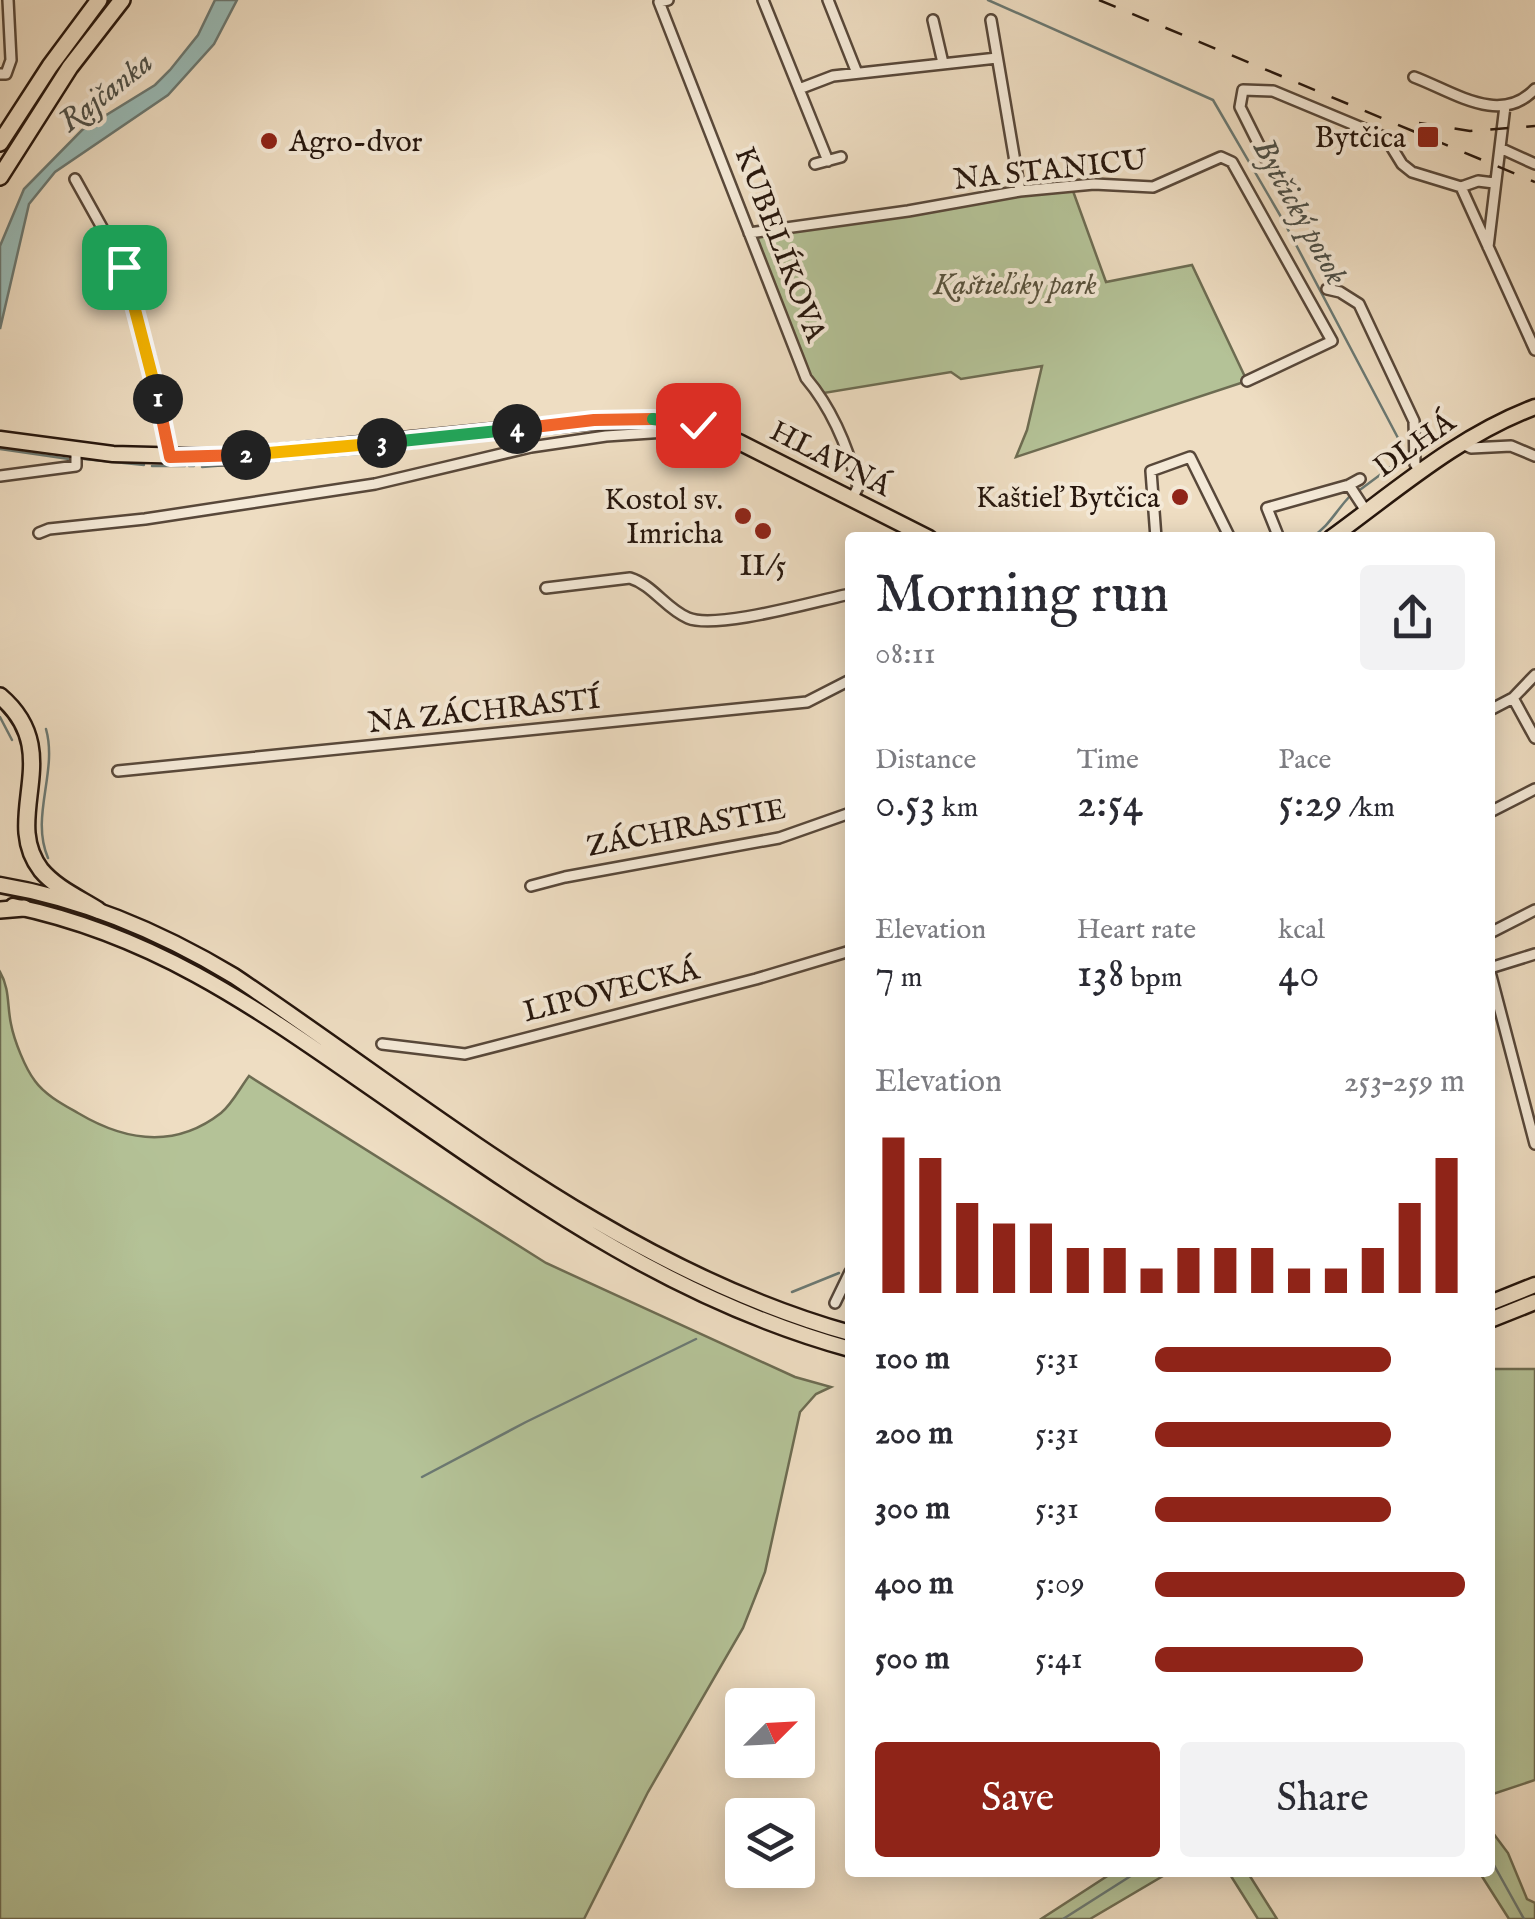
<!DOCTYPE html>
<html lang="en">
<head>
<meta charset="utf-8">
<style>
	:root { --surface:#fff; --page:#f2f2f3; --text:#2b2b33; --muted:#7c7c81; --accent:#8f2418 }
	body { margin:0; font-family:"IM FELL English",serif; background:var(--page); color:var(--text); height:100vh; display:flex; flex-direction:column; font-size:38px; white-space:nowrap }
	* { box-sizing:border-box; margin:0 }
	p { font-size:32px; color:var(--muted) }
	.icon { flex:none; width:55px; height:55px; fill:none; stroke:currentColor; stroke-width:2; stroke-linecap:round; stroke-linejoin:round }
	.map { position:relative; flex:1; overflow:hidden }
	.sheet { position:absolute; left:845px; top:532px; width:650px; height:1345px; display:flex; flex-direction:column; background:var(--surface); border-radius:10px; box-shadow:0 5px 25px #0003 }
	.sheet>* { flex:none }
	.needle { width:65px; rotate:66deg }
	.fabs { position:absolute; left:725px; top:1688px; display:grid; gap:20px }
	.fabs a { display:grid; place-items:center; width:90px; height:90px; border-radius:10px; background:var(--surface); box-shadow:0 5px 25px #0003; font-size:50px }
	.pin { position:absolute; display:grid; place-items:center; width:85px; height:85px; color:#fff; margin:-42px; border-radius:20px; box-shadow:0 5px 15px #0006 }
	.km { position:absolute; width:50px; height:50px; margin:-25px; border-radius:50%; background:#222; color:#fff; font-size:28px; line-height:50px; text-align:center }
	.round { display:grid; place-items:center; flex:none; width:105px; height:105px; border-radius:10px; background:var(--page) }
	.overview { display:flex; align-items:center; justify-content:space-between; height:170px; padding:0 30px }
	h1 { font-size:55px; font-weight:600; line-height:75px }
	.stats { display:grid; grid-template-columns:repeat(3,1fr); gap:15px; height:170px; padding:10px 30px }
	.stats div { display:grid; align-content:center }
	.stats b { font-size:42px; font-weight:600 }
	.stats small { font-size:28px; font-weight:400 }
	.stats p { font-size:28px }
	.chart { height:280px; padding:20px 30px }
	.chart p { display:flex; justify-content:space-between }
	.chart svg { width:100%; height:180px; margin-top:10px; stroke:var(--accent); stroke-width:6 }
	.primary-button { display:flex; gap:20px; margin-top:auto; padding:20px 30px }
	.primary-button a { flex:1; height:115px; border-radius:10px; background:var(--accent); color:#fff; font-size:40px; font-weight:600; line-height:115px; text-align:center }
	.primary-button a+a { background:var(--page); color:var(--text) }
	ul { padding:0 30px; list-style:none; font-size:32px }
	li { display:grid; grid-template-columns:160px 120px 1fr; align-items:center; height:75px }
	li i { height:25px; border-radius:12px; background:var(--accent) }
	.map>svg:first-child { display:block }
	.green { fill:#b4c297; stroke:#6d6c52; stroke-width:2.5 }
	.water { fill:#99bbb7; stroke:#6b7973; stroke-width:2.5 }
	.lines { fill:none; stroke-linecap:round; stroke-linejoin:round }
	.stream { stroke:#6b7973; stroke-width:2.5 }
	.minor-casing { stroke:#58483a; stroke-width:14 }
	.primary-casing { stroke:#26160d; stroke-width:19 }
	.trunk-casing { stroke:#26160d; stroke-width:19 }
	.motorway-casing { stroke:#26160d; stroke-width:20 }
	.minor { stroke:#f4e9d7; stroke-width:9 }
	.primary { stroke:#eeddc2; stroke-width:14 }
	.trunk { stroke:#eeddc2; stroke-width:14 }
	.motorway { stroke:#eeddc2; stroke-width:15 }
	.rail { stroke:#26160d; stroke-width:2.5; stroke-dasharray:18 18; stroke-linecap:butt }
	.split-1-casing { stroke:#fff; stroke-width:20 }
	.split-2-casing { stroke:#fff; stroke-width:20 }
	.split-3-casing { stroke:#fff; stroke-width:20 }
	.split-4-casing { stroke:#fff; stroke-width:20 }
	.split-5-casing { stroke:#fff; stroke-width:20 }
	.split-6-casing { stroke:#fff; stroke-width:20 }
	.split-1 { stroke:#f5b400; stroke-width:12 }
	.split-2 { stroke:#f0652b; stroke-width:12 }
	.split-3 { stroke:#f5b400; stroke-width:12 }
	.split-4 { stroke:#22a559; stroke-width:12 }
	.split-5 { stroke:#f0652b; stroke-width:12 }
	.split-6 { stroke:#22a559; stroke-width:12 }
	.poi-dot { fill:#8f2418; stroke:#f4e9d7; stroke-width:4 }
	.labels { text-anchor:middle; stroke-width:8; stroke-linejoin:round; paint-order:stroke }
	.poi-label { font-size:30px; fill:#26160d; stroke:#f4e9d7; text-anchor:end }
	.street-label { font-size:30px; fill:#26160d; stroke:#f4e9d7 }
	.park-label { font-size:30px; font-style:italic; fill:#58523d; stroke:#f4e9d7 }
	.water-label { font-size:32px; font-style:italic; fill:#4e5048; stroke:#f4e9d7 }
</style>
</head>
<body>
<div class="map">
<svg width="1535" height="1919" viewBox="0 0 1535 1919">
	<rect width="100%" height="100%" fill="#eeddc2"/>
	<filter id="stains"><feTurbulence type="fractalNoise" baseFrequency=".002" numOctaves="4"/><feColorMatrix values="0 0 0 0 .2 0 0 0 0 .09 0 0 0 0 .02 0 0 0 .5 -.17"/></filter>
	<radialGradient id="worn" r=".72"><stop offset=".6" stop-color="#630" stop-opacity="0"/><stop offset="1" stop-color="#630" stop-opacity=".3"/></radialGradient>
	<path class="green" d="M1073 191 1106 282 1192 265 1247 381 1016 457 1027 430 1042 366 961 379 951 372 824 393 812 381 756 242 760 235 910 215 1020 195Z
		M0 972C10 989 7 1006 11 1024 14 1040 25 1068 35 1081 45 1095 64 1105 78 1113 125 1141 175 1149 221 1113 232 1104 240 1088 249 1076L546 1263 795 1377 831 1387 816 1394 800 1412 765 1572 743 1628 648 1792 584 1919H0Z
		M1490 1369H1535V1780L1490 1795Z
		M1490 1829 1508 1853 1527 1899 1535 1903V1919H1509L1483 1878 1480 1873 1490 1872Z
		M1112 1873H1168L1090 1919H1041Z
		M1229 1873H1248L1277 1919H1258Z"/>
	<path class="water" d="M215 0H237L214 44 168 95 55 172 29 204 0 329V246L24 189 82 130 155 85 170 70 198 35Z"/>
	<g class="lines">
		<path class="stream" d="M988 0 1213 100 1284 222 1398 438 1402 454 1392 466 1357 492
			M0 449 69 459
			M84 459 144 465
			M275 461 391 451 498 437
			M152 466H185
			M189 466H194
			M202 467 264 462
			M1311 538C1331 524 1334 513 1350 496
			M0 717 12 740
			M46 729C58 772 30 816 48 858
			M792 1292 839 1273
			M422 1477 526 1422 696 1339
			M1490 1858 1524 1919
			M1063 1919 1137 1872"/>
		<g class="minor-casing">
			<path id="minor" d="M668 0 659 2 806 378C833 410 848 447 858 487L852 499
				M763 0 828 161
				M828 0 857 73
				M933 20 943 63
				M991 20 1020 191
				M0 74H6L11 60 8 0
				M1414 77C1454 92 1500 126 1535 89
				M799 89 833 76 997 58
				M1500 148 1535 164
				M815 164 841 157
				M1272 171 1240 107 1243 90 1273 91 1386 138 1402 164 1412 172 1461 187 1478 181 1494 183
				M75 179 124 267 150 358 170 457
				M1461 187 1535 350
				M749 233 908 211 1020 191 1094 184 1153 187 1221 157 1232 162 1332 341 1247 381
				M1488 247 1505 106
				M1327 289 1340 292 1359 304 1414 421 1415 464 1420 471
				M1460 443 1471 448 1511 446 1535 456
				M0 476 76 466V450
				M1349 485 1366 511
				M39 533 49 529 145 519 375 484 531 447 606 436 666 432 692 436 710 431
				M1156 538 1151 471 1190 457 1230 538
				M1279 538 1267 508 1349 485 1360 479
				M546 588 630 578C653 585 666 609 688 618 716 630 816 601 850 594
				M1513 698 1535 738
				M1490 710 1513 698 1535 675
				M118 771 807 702 850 680
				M1490 812 1535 789
				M531 886 565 877 779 838 850 813
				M1490 933 1535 910
				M1490 968 1535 954
				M1490 972 1535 1144
				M382 1044 465 1054 756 979 850 951
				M835 1303 850 1272"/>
		</g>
		<g class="primary-casing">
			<path id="primary" d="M0 439 113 454 229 457 594 421 666 419 698 425 739 442 929 538
				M1331 538C1397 490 1458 436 1535 407"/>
		</g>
		<g class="trunk-casing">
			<path id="trunk" d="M0 885C84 899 161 932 234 976 431 1108 618 1268 850 1333
				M13 906C158 936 260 1011 380 1094 530 1198 671 1300 850 1349
				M1490 1303 1535 1285
				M1490 1320 1535 1302"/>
		</g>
		<g class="motorway-casing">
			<path id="motorway" d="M0 143 50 66 99 0
				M0 177 70 67 122 0
				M0 696C67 753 0 817 41 870 56 888 79 898 98 910
				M0 910 24 908"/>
		</g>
		<use href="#minor" class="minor"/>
		<use href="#primary" class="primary"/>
		<use href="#trunk" class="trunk"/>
		<use href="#motorway" class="motorway"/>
		<path class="rail" d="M1099 0 1535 182
			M1419 123 1470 131 1535 126"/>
	</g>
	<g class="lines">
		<g class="split-1-casing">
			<path id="split-1" d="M124 267 158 399"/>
		</g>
		<g class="split-2-casing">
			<path id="split-2" d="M158 399 170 457 246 455"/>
		</g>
		<g class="split-3-casing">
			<path id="split-3" d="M246 455 382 443"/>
		</g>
		<g class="split-4-casing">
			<path id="split-4" d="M382 443 517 429"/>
		</g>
		<g class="split-5-casing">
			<path id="split-5" d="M517 429 594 420 653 419"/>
		</g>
		<g class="split-6-casing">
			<path id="split-6" d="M653 419 698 425"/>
		</g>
		<use href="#split-1" class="split-1"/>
		<use href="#split-2" class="split-2"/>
		<use href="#split-3" class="split-3"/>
		<use href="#split-4" class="split-4"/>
		<use href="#split-5" class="split-5"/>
		<use href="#split-6" class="split-6"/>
	</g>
	<g class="poi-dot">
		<rect x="1416" y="125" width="24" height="24" rx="5"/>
		<circle cx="269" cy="141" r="10"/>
		<circle cx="1180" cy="497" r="10"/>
		<circle cx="743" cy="516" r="10"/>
		<circle cx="763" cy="531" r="10"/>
	</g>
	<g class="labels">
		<g class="poi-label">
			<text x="1406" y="147">Bytčica</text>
			<text x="289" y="151" text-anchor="start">Agro-dvor</text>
			<text x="1160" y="507">Kaštieľ Bytčica</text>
			<text x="723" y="509">Kostol sv.<tspan x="723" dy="34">Imricha</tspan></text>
			<text x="763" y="575" text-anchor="middle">II/5</text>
		</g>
		<g class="street-label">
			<text transform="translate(1050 169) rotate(-6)" y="10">NA STANICU</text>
			<text transform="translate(781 244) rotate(69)" y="10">KUBELÍKOVA</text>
			<text transform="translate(1414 444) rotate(-35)" y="10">DLHÁ</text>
			<text transform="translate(831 458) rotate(27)" y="10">HLAVNÁ</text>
			<text transform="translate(484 710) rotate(-6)" y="10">NA ZÁCHRASTÍ</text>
			<text transform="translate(686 827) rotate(-11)" y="10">ZÁCHRASTIE</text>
			<text transform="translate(611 990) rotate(-14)" y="10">LIPOVECKÁ</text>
		</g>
		<g class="park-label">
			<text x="1015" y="294">Kaštieľsky park</text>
		</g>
		<g class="water-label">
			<text transform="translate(105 91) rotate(-38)" y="11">Rajčanka</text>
			<text transform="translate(1301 211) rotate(61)" y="11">Bytčický potok</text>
		</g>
	</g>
	<rect width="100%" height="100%" filter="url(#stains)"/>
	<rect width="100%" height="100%" fill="url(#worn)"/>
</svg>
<div class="fabs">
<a><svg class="needle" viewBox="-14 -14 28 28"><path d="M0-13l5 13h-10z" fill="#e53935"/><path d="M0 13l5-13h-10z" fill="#7c7c81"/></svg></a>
<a><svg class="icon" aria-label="layers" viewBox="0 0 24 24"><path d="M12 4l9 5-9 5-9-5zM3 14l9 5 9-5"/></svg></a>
</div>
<div class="pin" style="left:124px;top:267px;background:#1e9e55"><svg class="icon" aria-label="arrive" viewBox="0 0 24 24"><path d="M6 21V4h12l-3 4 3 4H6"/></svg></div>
<div class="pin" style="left:698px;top:425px;background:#d93025"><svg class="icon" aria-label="check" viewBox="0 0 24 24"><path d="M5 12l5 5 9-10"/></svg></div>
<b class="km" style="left:158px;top:399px">1</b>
<b class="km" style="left:246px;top:455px">2</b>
<b class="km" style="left:382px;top:443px">3</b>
<b class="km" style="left:517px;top:429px">4</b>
<section class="sheet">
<div class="overview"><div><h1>Morning run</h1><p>08:11</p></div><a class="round"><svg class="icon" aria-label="share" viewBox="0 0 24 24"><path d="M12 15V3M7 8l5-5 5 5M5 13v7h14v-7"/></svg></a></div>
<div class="stats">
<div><p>Distance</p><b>0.53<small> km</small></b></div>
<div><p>Time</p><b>2:54</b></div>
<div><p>Pace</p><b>5:29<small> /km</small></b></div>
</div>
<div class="stats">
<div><p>Elevation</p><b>7<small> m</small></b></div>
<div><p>Heart rate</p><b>138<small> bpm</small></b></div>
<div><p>kcal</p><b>40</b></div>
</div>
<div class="chart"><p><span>Elevation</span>253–259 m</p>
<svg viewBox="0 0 160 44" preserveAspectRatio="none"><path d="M5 44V6M15 44V11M25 44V22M35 44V27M45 44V27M55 44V33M65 44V33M75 44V38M85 44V33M95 44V33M105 44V33M115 44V38M125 44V38M135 44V33M145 44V22M155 44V11"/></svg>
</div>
<ul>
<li><b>100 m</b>5:31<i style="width:76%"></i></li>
<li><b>200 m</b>5:31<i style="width:76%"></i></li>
<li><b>300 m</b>5:31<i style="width:76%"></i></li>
<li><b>400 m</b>5:09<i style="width:100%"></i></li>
<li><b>500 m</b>5:41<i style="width:67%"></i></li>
</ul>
<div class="primary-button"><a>Save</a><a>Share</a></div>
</section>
</div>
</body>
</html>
